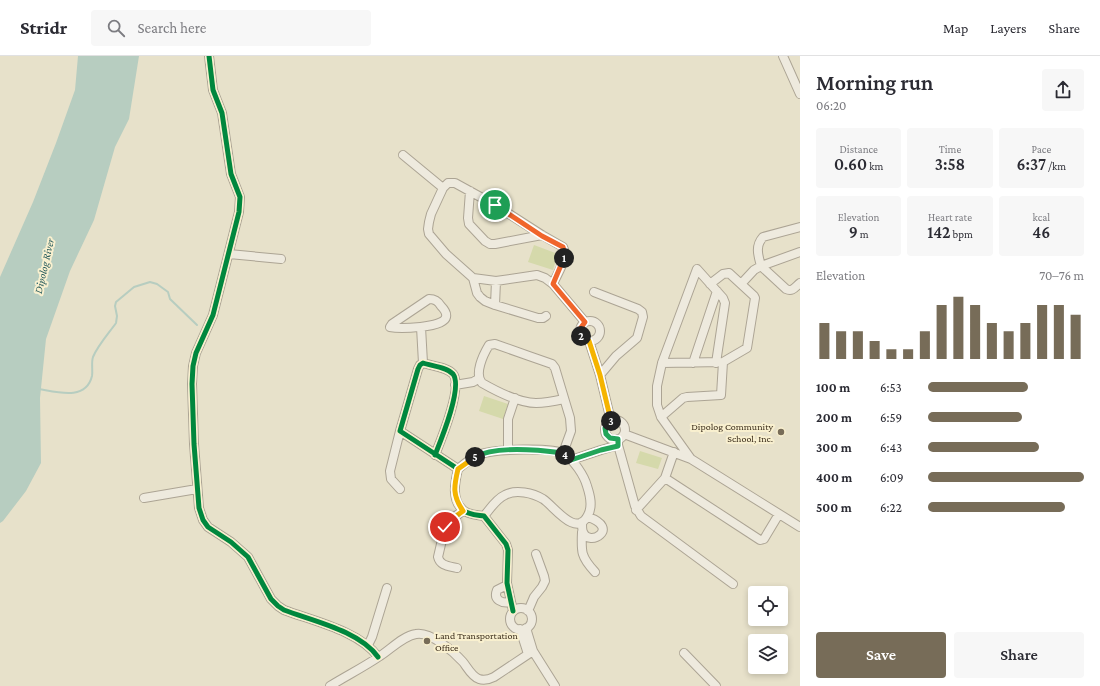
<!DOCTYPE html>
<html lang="en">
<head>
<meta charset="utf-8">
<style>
	:root { --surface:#fff; --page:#f7f7f7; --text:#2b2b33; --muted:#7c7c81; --line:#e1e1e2; --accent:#776c58 }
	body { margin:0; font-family:"Crimson Pro",serif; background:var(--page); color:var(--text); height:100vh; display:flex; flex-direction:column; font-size:15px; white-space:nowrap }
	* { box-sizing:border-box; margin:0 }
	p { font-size:13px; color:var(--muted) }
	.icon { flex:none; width:22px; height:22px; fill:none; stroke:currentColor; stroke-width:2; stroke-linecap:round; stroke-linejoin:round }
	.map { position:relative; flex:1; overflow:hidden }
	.drawer { display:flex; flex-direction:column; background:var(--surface); width:300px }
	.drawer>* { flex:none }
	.buttons { position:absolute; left:748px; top:530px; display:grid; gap:8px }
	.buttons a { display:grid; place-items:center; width:40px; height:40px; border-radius:4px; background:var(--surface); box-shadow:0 2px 6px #0003; font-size:20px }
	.pin { position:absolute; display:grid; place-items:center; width:34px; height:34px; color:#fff; margin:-17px; border:2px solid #fff; border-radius:50%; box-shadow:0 1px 4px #0007 }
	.km { position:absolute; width:20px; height:20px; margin:-10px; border-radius:50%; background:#222; color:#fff; font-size:11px; line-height:20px; text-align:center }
	.round { display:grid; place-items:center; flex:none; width:42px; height:42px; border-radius:4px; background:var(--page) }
	.headline { display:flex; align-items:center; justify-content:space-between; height:68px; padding:0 16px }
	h1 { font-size:22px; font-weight:600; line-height:30px }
	.metrics { display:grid; grid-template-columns:repeat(3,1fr); gap:6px; height:68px; padding:4px 16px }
	.metrics div { display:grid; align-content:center; border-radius:4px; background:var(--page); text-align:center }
	.metrics b { font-size:17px; font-weight:600 }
	.metrics small { font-size:11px; font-weight:400 }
	.metrics p { font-size:11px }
	.chart { height:112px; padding:8px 16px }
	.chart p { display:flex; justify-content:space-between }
	.chart svg { width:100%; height:72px; margin-top:4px; stroke:var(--accent); stroke-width:6 }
	.primary-button { display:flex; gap:8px; margin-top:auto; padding:8px 16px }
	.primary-button a { flex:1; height:46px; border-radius:4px; background:var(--accent); color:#fff; font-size:16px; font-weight:600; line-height:46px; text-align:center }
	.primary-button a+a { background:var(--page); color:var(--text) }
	ul { padding:0 16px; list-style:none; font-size:13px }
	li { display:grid; grid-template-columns:64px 48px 1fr; align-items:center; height:30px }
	li i { height:10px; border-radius:5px; background:var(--accent) }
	header { display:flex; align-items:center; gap:24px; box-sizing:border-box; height:56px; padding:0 20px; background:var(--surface); border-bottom:1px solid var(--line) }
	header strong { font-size:19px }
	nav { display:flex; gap:22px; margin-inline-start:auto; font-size:14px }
	.search { width:280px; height:36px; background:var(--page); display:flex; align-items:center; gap:10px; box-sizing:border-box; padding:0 14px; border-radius:4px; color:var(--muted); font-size:15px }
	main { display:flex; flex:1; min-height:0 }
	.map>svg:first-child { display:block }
	.green { fill:#d5d9ab }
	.water { fill:#b7cdc0 }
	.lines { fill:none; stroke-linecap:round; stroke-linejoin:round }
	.stream { stroke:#b7cdc0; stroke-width:2 }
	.minor-casing { stroke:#aca494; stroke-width:10 }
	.minor { stroke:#eeeade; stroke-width:8 }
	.cycleway-casing { stroke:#f9f0cf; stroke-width:8 }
	.cycleway { stroke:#00873e; stroke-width:5 }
	.split-1-casing { stroke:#fff; stroke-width:8 }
	.split-2-casing { stroke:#fff; stroke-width:8 }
	.split-3-casing { stroke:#fff; stroke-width:8 }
	.split-4-casing { stroke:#fff; stroke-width:8 }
	.split-5-casing { stroke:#fff; stroke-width:8 }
	.split-6-casing { stroke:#fff; stroke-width:8 }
	.split-1 { stroke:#f0652b; stroke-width:5 }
	.split-2 { stroke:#f0652b; stroke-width:5 }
	.split-3 { stroke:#f5b400; stroke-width:5 }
	.split-4 { stroke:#22a559; stroke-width:5 }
	.split-5 { stroke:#22a559; stroke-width:5 }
	.split-6 { stroke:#f5b400; stroke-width:5 }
	.poi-dot { fill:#776c58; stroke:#f9f0cf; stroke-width:1.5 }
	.labels { text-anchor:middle; stroke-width:4; stroke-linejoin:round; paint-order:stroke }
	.poi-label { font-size:10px; fill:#3b2d1b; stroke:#f9f0cf; text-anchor:end }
	.water-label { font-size:11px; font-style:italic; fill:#285c5d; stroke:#f9f0cf }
</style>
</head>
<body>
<header>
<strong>Stridr</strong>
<div class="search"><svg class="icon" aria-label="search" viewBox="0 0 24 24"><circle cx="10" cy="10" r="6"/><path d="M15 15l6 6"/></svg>Search here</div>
<nav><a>Map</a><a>Layers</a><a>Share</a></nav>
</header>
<main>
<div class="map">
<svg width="800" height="630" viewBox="0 0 800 630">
	<rect width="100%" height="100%" fill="#e7e1ca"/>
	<path class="green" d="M534 189 558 198 553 214 528 206Z
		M484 340 508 348 503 363 479 355Z
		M640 395 662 402 658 413 636 407Z"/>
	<path class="water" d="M78 0H139L129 63 115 91 94 164 70 215 46 283 40 342 41 407 26 435 3 465 0 467V221L33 146 56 87 75 34Z"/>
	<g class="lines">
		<path class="stream" d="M39 333C57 336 86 345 92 320 93 314 91 307 93 301 98 289 109 277 116 267L117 260 115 250 116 246 134 231 150 226 157 228 168 236 170 243 197 269"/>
		<g class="minor-casing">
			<path id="minor" d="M209 0 213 34 222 57 231 118 240 141 239 156 213 259 196 297 193 310 192 328 194 388 199 452 203 464 208 471 231 486 248 501 271 543 278 550 284 554C313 565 360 575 378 601
				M783 0 800 38
				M403 99 443 132
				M470 135 468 162 469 168 485 185 490 188H495L542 179
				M800 171 763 181C755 190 758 199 761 210L800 196
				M229 198 281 203
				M473 222 496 225 537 219 545 222 553 228 585 266
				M741 228 754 214 761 210 786 233C793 236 795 231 800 227
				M594 236 638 253 642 256 643 261 637 282 616 300 600 319
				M429 243C435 243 438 245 441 250 444 253 447 257 446 261 444 272 399 273 390 271L392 268Z
				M495 249 496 225
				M546 260 543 262H538L495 249 485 245 480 241 477 237 473 222 446 198 429 178 428 173 429 166 431 158 443 132 448 127H455L495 149 542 179 563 191C569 201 557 218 553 228
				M580 275a10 10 0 1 1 20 0a10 10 0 1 1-20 0Z
				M421 271 423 307
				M589 285 600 319 611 365
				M662 307 723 306 747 292 755 242 754 240 729 217 723 218 710 228
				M693 307 717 235
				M455 329 473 326 478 323
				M661 361 683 342 687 341 721 339 723 306
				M605 374a10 10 0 1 1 20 0a10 10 0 1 1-20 0Z
				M624 378 691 403 800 471
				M618 383V389L635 450 641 460 733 528
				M508 394V363L515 342
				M563 397 571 375 570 362 555 312 552 308 529 300 495 288 489 289C483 299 474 318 482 327 496 335 520 347 536 347 545 347 555 345 564 343
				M435 399C441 384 463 331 453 318 447 311 432 310 423 307L420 309 418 313 400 375 458 413C455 426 451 444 463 454 468 459 478 459 484 460L506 488 508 494 507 527 513 555
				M691 403 661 361 657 349V330L662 307 697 213 723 242 725 247 716 307
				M571 404 601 394 618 389
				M458 413C465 407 472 401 481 398 494 393 553 391 565 398 574 405 584 419 587 430 590 439 593 450 588 459 576 483 554 450 543 443 533 437 516 433 505 439 496 443 490 453 484 460
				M665 422 760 484 764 483 779 458
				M400 433 391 423 390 415 400 375
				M144 442 197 433
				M636 454 665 422 674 396
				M582 466C582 469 582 474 583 476 589 492 621 472 588 461
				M582 476C581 496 581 501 595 516
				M457 512C449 510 440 510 438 501L445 471 448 465 463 455
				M507 529 497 534C493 544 502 548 511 546
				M510 563a11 11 0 1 1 22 0a11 11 0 1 1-22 0Z
				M528 555 534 541 542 531 545 525 544 520 536 498
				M526 572 533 595 555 630
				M520 573 528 598
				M368 589 372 581 387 532
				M684 597 716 630
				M330 630C346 620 364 611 380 600 391 593 403 580 416 578 430 575 454 596 463 606 467 611 472 621 479 623 485 625 490 623 494 621L533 595"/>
		</g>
		<use href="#minor" class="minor"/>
		<g class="cycleway-casing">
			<path id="cycleway" d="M209 0 213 34 222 57 231 118 240 141 239 156 213 259 196 297 193 310 192 328 194 388 199 452 203 464 208 471 231 486 248 501 271 543 278 550 284 554C313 565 360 575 378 601
				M435 399C441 384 463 331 453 318 447 311 432 310 423 307L420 309 418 313 400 375 458 413C455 426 451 444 463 454 468 459 478 459 484 460L506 488 508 494 507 527 513 555"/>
		</g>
		<use href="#cycleway" class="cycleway"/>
	</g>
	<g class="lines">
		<g class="split-1-casing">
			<path id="split-1" d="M495 149 542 180 563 191 565 197 564 202"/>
		</g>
		<g class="split-2-casing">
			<path id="split-2" d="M564 202 553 228 585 266 580 273 581 280"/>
		</g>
		<g class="split-3-casing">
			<path id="split-3" d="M581 280 584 283 589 285 600 319 611 365"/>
		</g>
		<g class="split-4-casing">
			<path id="split-4" d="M565 399 571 404 601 394 618 390V383L610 382 606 378 605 372 611 365"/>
		</g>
		<g class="split-5-casing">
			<path id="split-5" d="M475 401C496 389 540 394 563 397L565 399"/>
		</g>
		<g class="split-6-casing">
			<path id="split-6" d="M445 471 448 466 463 455C452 439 454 430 458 413L475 401"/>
		</g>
		<use href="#split-1" class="split-1"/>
		<use href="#split-2" class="split-2"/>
		<use href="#split-3" class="split-3"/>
		<use href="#split-4" class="split-4"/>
		<use href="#split-5" class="split-5"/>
		<use href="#split-6" class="split-6"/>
	</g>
	<g class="poi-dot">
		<circle cx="781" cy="376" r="4"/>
		<circle cx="427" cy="585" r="4"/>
	</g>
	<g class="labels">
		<g class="poi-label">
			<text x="773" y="374">Dipolog Community<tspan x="773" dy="12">School, Inc.</tspan></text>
			<text x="435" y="583" text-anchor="start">Land Transportation<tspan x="435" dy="12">Office</tspan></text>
		</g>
		<g class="water-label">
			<text transform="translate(44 210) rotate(-77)" y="4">Dipolog River</text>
		</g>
	</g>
</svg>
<div class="buttons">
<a><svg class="icon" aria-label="locate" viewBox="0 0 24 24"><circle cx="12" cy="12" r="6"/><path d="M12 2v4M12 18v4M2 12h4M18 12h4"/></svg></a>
<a><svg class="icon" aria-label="layers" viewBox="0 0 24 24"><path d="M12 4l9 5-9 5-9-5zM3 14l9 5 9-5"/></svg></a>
</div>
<div class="pin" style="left:495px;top:149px;background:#1e9e55"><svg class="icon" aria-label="arrive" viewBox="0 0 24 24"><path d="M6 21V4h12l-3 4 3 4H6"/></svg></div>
<div class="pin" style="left:445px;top:471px;background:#d93025"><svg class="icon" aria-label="check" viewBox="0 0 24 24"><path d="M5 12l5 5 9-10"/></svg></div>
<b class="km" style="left:564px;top:202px">1</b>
<b class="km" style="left:581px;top:280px">2</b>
<b class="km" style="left:611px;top:365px">3</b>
<b class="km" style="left:565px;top:399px">4</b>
<b class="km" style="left:475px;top:401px">5</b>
</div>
<section class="drawer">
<div class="headline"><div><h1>Morning run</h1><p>06:20</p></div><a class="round"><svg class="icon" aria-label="share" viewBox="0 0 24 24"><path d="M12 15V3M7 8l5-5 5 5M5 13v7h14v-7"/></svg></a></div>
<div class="metrics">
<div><p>Distance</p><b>0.60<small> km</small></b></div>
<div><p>Time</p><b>3:58</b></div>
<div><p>Pace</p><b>6:37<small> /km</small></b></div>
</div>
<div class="metrics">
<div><p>Elevation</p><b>9<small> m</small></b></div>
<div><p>Heart rate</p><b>142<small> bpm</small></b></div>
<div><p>kcal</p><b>46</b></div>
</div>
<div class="chart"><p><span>Elevation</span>70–76 m</p>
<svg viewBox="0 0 160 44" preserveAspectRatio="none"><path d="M5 44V22M15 44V27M25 44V27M35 44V33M45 44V38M55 44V38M65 44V27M75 44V11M85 44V6M95 44V11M105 44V22M115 44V27M125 44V22M135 44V11M145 44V11M155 44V17"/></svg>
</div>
<ul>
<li><b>100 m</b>6:53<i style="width:64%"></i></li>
<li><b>200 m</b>6:59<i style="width:60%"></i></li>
<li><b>300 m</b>6:43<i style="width:71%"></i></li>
<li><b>400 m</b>6:09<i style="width:100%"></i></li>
<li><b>500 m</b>6:22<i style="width:88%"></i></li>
</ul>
<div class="primary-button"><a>Save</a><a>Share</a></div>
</section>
</main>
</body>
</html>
